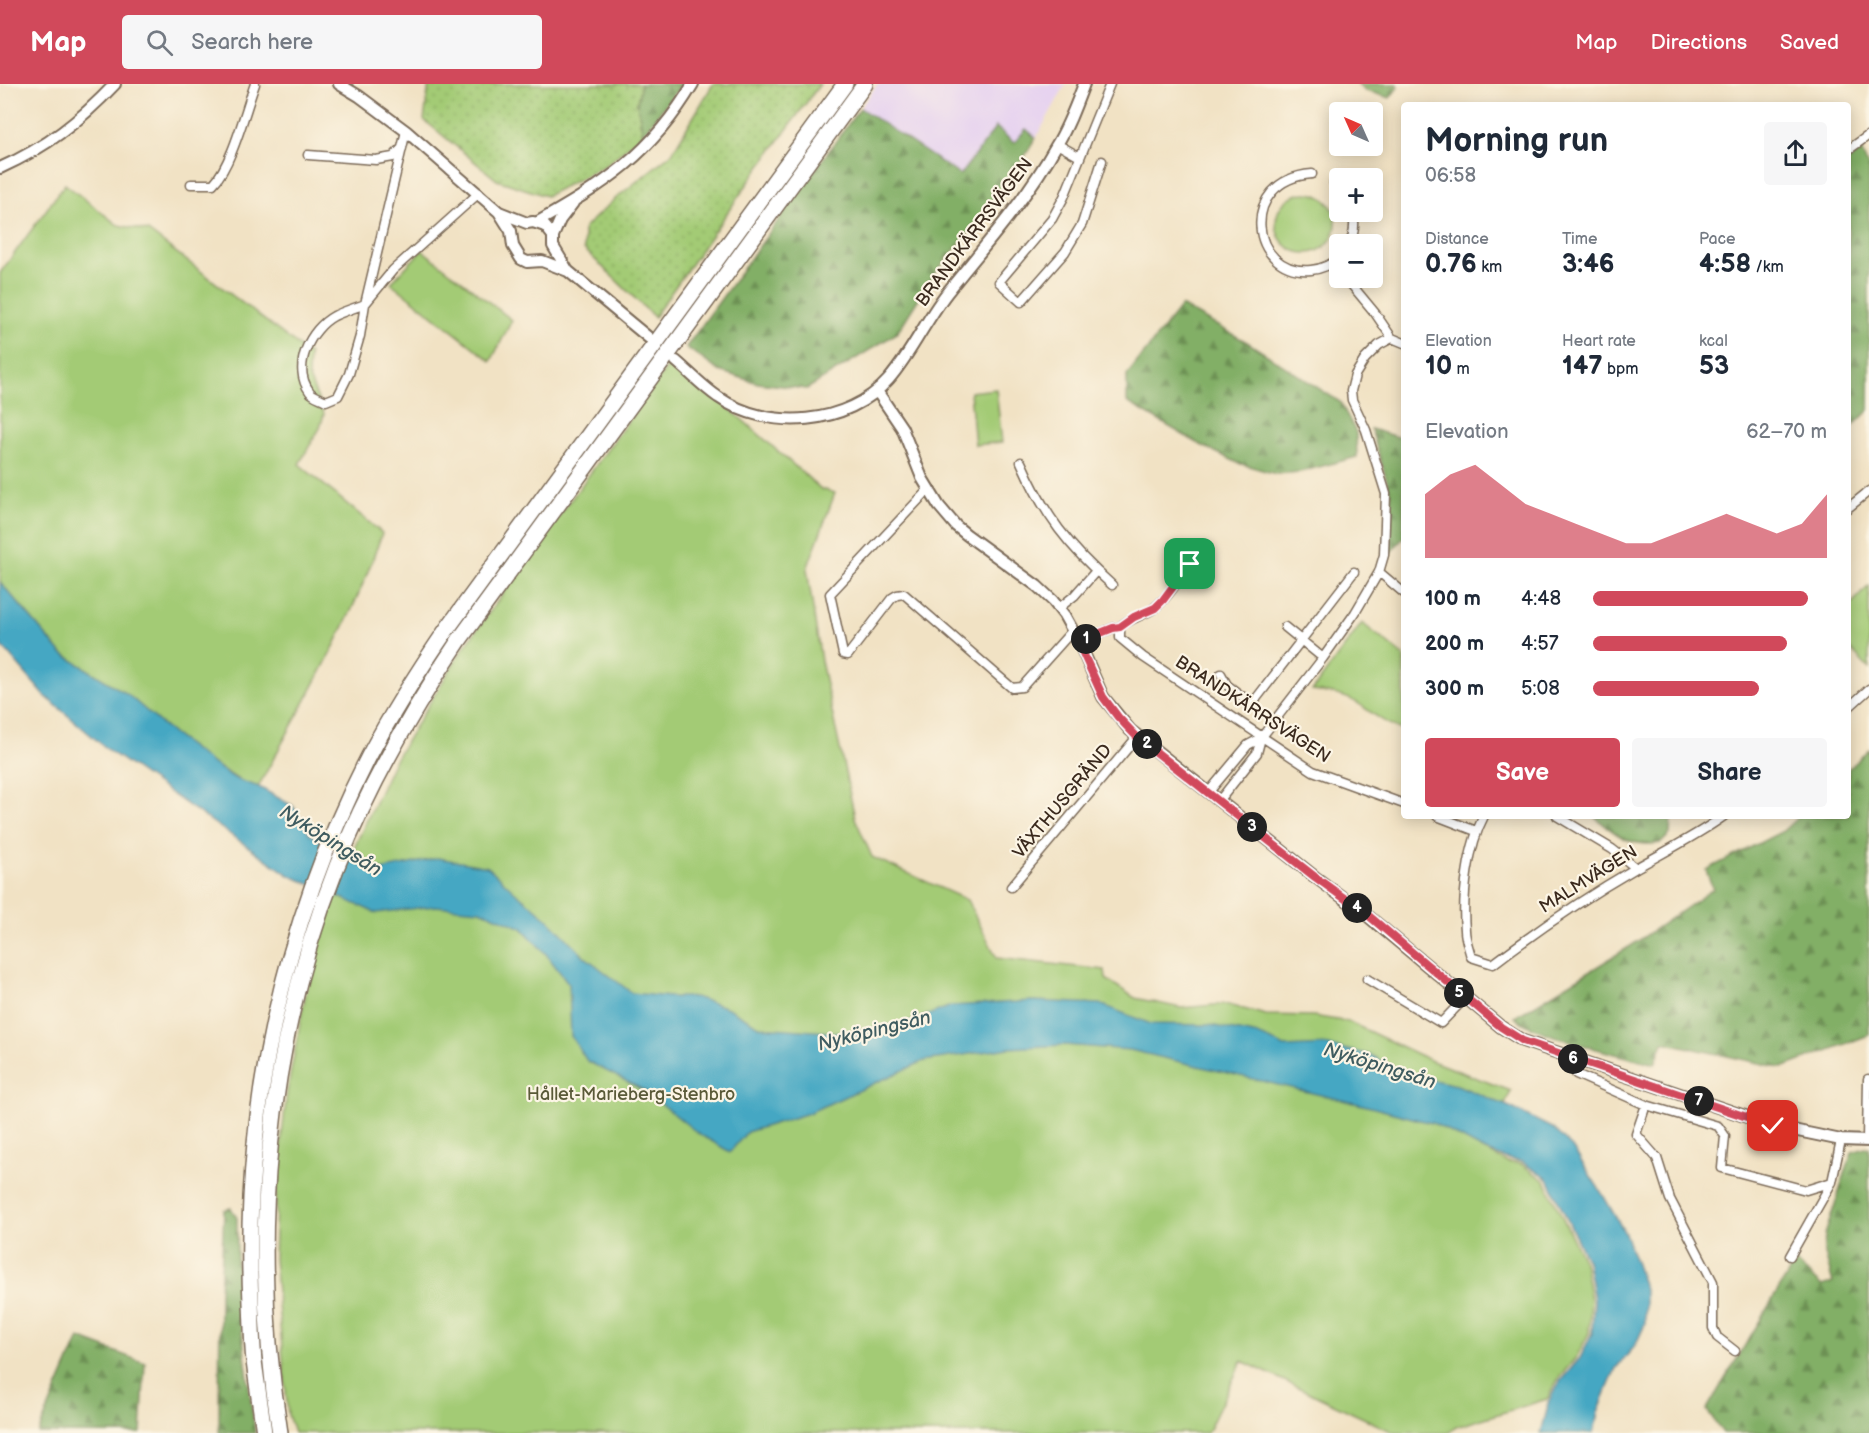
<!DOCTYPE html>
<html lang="en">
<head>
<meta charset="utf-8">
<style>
	:root { --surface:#fff; --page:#f6f6f7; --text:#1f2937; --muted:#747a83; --accent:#d1495b }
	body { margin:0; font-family:"Balsamiq Sans",sans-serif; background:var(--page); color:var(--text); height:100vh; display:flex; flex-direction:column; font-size:22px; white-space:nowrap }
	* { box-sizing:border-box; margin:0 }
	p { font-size:20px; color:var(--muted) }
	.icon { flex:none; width:33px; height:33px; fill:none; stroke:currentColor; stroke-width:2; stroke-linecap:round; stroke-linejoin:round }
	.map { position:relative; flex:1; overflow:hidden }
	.panel { position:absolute; left:1401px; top:18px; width:450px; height:717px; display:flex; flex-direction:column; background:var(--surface); border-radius:6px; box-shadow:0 3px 15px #0003 }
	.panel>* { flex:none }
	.needle { width:39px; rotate:315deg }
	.controls { position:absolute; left:1329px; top:18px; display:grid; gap:12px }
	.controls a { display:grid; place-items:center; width:54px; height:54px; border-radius:6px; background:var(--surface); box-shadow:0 3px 15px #0003; font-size:30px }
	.pin { position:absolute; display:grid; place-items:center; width:51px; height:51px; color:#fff; margin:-26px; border-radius:12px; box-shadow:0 3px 9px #0006 }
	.km { position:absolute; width:30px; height:30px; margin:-15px; border-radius:50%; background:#222; color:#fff; font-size:16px; line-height:30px; text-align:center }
	.round { display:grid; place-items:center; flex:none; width:63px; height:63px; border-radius:6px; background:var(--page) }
	.head { display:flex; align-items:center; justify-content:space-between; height:102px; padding:0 24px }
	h1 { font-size:33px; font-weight:700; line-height:45px }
	.stats { display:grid; grid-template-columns:repeat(3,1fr); gap:9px; height:102px; padding:6px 24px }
	.stats div { display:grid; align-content:center }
	.stats b { font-size:26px; font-weight:700 }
	.stats small { font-size:16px; font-weight:400 }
	.stats p { font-size:16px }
	.chart { height:168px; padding:12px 24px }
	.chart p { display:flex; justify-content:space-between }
	.chart svg { width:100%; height:108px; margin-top:6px; fill:var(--accent); opacity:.7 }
	.primary-button { display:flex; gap:12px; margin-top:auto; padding:12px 24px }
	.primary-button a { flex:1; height:69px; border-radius:6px; background:var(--accent); color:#fff; font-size:24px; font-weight:700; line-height:69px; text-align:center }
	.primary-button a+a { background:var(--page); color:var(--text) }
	ul { padding:0 24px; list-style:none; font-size:20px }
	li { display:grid; grid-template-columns:96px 72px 1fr; align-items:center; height:45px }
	li i { height:15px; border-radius:8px; background:var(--accent) }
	header { display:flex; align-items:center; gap:36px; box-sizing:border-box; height:84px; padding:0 30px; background:var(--accent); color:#fff }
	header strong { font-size:28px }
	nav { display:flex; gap:33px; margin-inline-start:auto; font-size:21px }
	.search { width:420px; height:54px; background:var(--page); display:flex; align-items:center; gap:15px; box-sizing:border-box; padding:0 21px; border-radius:6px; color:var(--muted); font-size:22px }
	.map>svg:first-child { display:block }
	.built { fill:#e6d2f0 }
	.grass { fill:url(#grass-dots); stroke:#6f7a4a; stroke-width:1.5 }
	.forest { fill:url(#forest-firs); stroke:#5e6c42; stroke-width:1.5 }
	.green { fill:#a3cb75; stroke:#6f7a4a; stroke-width:1.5 }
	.water { fill:#44a7c3; stroke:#406870; stroke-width:1.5 }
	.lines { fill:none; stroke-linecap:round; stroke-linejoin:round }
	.minor-casing { stroke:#7b6a58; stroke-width:11 }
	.tertiary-casing { stroke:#7b6a58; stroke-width:14 }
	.motorway-casing { stroke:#7b6a58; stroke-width:18 }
	.minor { stroke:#fff; stroke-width:8 }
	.tertiary { stroke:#fff; stroke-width:10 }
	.motorway { stroke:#fff; stroke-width:15 }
	.route-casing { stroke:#fff; stroke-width:12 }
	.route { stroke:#d1495b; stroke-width:8 }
	.labels { text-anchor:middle; stroke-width:4.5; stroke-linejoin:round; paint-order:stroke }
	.street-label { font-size:18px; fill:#3b2a1e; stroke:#fcf5e5 }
	.park-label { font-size:18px; fill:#5a5a38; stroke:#fcf5e5 }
	.water-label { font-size:20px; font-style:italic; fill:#3f5c60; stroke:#fcf5e5 }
</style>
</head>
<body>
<header>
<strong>Map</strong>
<div class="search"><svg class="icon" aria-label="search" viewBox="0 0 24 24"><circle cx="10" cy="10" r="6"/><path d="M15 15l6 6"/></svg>Search here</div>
<nav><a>Map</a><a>Directions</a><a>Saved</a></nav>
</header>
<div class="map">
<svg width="1869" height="1349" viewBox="0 0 1869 1349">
	<defs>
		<pattern id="grass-dots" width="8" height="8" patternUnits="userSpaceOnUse" patternTransform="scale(1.5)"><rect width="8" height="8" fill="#a3cb75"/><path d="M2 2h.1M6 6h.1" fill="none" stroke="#8dae65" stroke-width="1.8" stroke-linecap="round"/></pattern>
		<pattern id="forest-firs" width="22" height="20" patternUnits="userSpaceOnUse" patternTransform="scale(1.5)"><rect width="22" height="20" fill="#82af66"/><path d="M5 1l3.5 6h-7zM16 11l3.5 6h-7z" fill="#6c8f53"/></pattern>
	</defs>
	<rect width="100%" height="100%" fill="#fcf5e5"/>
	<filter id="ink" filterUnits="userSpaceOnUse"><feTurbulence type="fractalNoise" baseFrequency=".0167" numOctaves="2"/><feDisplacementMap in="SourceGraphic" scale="12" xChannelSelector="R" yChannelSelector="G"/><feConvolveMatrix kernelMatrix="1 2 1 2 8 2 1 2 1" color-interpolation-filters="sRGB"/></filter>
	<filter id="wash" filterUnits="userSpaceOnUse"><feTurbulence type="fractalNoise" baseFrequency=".008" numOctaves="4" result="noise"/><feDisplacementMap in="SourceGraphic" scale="24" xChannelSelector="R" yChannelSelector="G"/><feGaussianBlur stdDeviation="1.35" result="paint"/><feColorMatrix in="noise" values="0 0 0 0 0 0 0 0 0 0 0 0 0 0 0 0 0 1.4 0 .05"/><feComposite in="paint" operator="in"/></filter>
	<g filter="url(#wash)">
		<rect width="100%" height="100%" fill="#f1e2c4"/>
		<path class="built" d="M878 0H1066L1036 54 1026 46 1014 59 996 43 960 91 860 24Z"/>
		<path class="grass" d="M429 0H641L637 19 643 50 606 81 546 112 497 96 424 36Z
			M713 0H820L753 92 654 233 584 165V144L615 115 672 69Z"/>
		<path class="forest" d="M641 0H682L643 50 637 19Z
			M1358 0H1397L1398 3 1390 14 1366 7Z
			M860 24 960 91 996 43 1014 59 1026 45 1036 54 1005 104 933 192 897 249 807 305 758 299 719 287 686 263Z
			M1861 66 1869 85V326L1848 347V77Z
			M1181 222 1247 258 1340 318 1356 348 1357 373 1300 388 1276 390 1238 379 1199 360 1127 318V291Z
			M1371 345 1404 355V453L1387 472 1391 410Z
			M1869 665V951L1782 984 1663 958 1655 980C1626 973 1533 951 1515 933L1629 863 1713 805 1706 786 1783 747 1799 732H1848V685Z
			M1594 732H1671L1670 750 1661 759C1631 764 1616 751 1594 732Z
			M1869 1063V1349H1723L1707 1326 1708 1323 1795 1178 1822 1202 1833 1199 1824 1166 1825 1151 1852 1068Z
			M231 1124 237 1134V1209L255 1349H219L220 1209 224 1126Z
			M79 1254 145 1279 141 1349H38Z"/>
		<path class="green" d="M65 100 118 141 148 147 309 270 308 291 324 330 320 344 299 380 382 449C352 540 301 623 256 707L209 677 173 650 127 610 61 569 0 498V189Z
			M1276 139a30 30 0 1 1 60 0a30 30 0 1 1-60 0Z
			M422 166 512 236 491 277 391 199Z
			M673 275 821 405 835 409 807 485 821 577 855 734 872 773 967 816 997 874 1105 886 1106 895 1135 914 1181 924 1225 920 1266 931 1313 932 1349 938 1432 977 1511 1007 1483 1066 1507 1078 1521 1080 1545 1097 1584 1178 1591 1215 1589 1249 1577 1272 1559 1294 1547 1315 1456 1343 1448 1349H1395L1242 1277 1207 1349H294L288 1331 274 1175 277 1094 287 1008 305 913 324 845 342 790 394 677 462 566Z
			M996 305 1002 358 975 361 970 308Z
			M1869 502V585L1848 563V523Z
			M1362 539 1404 572V647C1388 641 1376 632 1362 622 1347 611 1330 609 1312 607Z"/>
		<path class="water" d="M0 498 61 569 127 610 173 650 209 677 236 695 259 703 293 722 310 750 352 777 381 786 438 774 488 783 514 807 547 834 584 872 632 909 670 913H695L728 924 761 943 839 949 910 938 951 922 1033 917 1100 920 1151 940 1210 941 1258 951 1285 963 1325 961 1370 971 1405 990 1457 1001 1510 1023 1552 1044 1572 1063 1603 1111 1625 1149 1645 1206V1240L1635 1262 1616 1284 1598 1328 1594 1349H1541L1550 1314 1561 1296 1580 1274 1592 1249 1594 1215 1587 1177 1548 1095 1522 1078 1508 1075 1483 1066 1435 1040 1359 1020 1130 966 1064 961 1009 964 924 977 806 1030 747 1048 730 1068 699 1050 645 1007 587 977 571 952 569 900 546 870 522 844 480 826 435 822 376 829 289 791 108 666 44 611 0 560Z"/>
	</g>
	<g filter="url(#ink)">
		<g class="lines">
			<g class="minor-casing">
				<path id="minor" d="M406 47 365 220C355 224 344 227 334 232 310 245 291 283 310 308 313 312 321 314 326 317L338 312 349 290 360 252 365 220 393 186 479 109
					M1057 60 1080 73
					M1848 66 1869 51
					M308 71 376 76 393 73 402 64
					M1102 77 1082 140 1065 168 1021 218 999 198 1052 135 1064 113 1110 0
					M1312 90C1237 96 1250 192 1311 186 1322 185 1331 181 1340 173
					M1334 99 1340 104
					M191 100H213C232 81 245 27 255 0
					M1349 160C1355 150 1355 139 1353 128
					M1346 194 1375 229 1392 254
					M1021 378C1044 431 1069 463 1112 501
					M928 406 830 510 843 570 848 571 892 514 897 511 904 510 1012 604 1022 603 1072 547
					M1848 424 1869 407
					M1190 480C1179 495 1168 514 1153 525 1142 532 1130 534 1120 543V554L1143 573 1313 687 1404 720
					M1379 488 1404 509
					M1059 524 1074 512 1096 487
					M1285 543 1323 574
					M1079 558 1113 544 1120 543
					M1221 590 1227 601 1252 620 1354 488
					M1848 624 1869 605
					M1208 709 1248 661 1261 654 1323 574 1355 529 1379 488 1384 471 1386 410 1366 346 1352 316 1351 307 1355 291 1365 275 1379 261 1392 254 1404 259
					M1219 717 1257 669 1261 654
					M1437 732 1476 747
					M1484 732C1468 762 1462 812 1465 846 1465 855 1469 864 1471 873L1493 880C1539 845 1586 813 1636 784 1666 767 1696 752 1724 732
					M1557 732 1612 765 1636 784
					M1011 803 1137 653
					M1367 895 1441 939 1465 914
					M1576 990 1646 1021 1718 1042 1725 1052 1722 1084 1806 1106 1832 1098
					M1646 1021 1636 1050 1657 1074 1670 1115 1713 1198V1244L1717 1253 1735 1267
					M1867 1057 1868 995
					M1790 1172 1832 1098 1841 1056"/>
			</g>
			<g class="tertiary-casing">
				<path id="tertiary" d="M339 0 359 12 406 47 499 128 511 147 513 162 521 175 527 178 542 177 568 187
					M0 84C47 63 80 37 115 0
					M499 128 527 139 533 138 545 142 553 152V162L568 187 649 254
					M536 139C606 99 651 71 693 0
					M553 152 560 136 573 119
					M676 277C690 289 703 303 718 313 768 348 848 342 889 295 913 267 927 233 950 205 987 159 1027 114 1056 62 1068 43 1076 21 1084 0
					M877 307 902 344 922 394 939 422 956 442 967 451 1037 502 1053 517 1064 531 1079 558 1103 613 1130 646 1315 793 1369 833 1501 943 1523 957 1774 1042 1841 1056 1869 1057"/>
			</g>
			<g class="motorway-casing">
				<path id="motorway" d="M264 1349C261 1325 257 1301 254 1277 252 1258 252 1238 251 1219 242 1028 282 842 369 672 392 628 419 586 447 545L845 0
					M280 1349C249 1159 266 962 337 782 369 701 412 626 460 555L865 0"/>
			</g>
			<use href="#minor" class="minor"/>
			<use href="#tertiary" class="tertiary"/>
			<use href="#motorway" class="motorway"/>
		</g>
	</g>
	<g class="lines" filter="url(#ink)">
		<g class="route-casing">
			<path id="route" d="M1190 480 1163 516 1155 524 1134 533 1120 543 1113 544 1078 558 1103 613 1118 633 1137 653 1315 793 1369 832 1501 943 1523 957 1773 1042"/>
		</g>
		<use href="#route" class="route"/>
	</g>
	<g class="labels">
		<g class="street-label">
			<text transform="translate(974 148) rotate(-53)" y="6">BRANDKÄRRSVÄGEN</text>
			<text transform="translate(1253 625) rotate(33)" y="6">BRANDKÄRRSVÄGEN</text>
			<text transform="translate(1062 717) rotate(-50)" y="6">VÄXTHUSGRÄND</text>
			<text transform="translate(1588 795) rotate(-32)" y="6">MALMVÄGEN</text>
		</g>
		<g class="park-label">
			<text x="631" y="1016">Hållet-Marieberg-Stenbro</text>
		</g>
		<g class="water-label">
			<text transform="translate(331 756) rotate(32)" y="7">Nyköpingsån</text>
			<text transform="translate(874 946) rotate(-14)" y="7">Nyköpingsån</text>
			<text transform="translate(1380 981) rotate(17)" y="7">Nyköpingsån</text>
		</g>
	</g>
</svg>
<div class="controls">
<a><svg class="needle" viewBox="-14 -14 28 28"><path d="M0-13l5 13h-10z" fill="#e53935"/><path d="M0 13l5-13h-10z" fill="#747a83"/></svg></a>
<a>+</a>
<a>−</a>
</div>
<div class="pin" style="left:1190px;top:480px;background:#1e9e55"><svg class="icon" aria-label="arrive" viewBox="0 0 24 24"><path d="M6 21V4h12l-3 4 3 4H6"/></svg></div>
<div class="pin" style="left:1773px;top:1042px;background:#d93025"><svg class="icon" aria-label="check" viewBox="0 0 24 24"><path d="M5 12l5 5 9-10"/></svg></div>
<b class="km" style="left:1086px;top:555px">1</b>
<b class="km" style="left:1147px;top:660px">2</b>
<b class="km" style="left:1252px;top:743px">3</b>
<b class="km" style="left:1357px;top:824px">4</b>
<b class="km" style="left:1459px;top:909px">5</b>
<b class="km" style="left:1573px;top:975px">6</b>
<b class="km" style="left:1699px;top:1017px">7</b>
<section class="panel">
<div class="head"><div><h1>Morning run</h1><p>06:58</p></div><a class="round"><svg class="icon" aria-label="share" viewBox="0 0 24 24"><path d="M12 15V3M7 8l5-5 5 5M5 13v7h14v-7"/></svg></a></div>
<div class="stats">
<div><p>Distance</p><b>0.76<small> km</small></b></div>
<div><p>Time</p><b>3:46</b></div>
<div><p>Pace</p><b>4:58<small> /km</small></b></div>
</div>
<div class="stats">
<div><p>Elevation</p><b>10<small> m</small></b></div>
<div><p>Heart rate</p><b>147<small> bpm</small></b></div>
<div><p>kcal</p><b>53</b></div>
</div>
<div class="chart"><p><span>Elevation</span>62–70 m</p>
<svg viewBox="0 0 160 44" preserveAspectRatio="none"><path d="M0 44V18L10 10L20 6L30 14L40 22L50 26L60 30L70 34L80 38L90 38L100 34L110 30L120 26L130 30L140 34L150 30L160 18V44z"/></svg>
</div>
<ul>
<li><b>100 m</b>4:48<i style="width:92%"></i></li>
<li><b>200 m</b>4:57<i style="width:83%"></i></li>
<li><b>300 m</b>5:08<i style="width:71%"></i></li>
</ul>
<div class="primary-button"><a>Save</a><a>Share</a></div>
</section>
</div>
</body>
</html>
